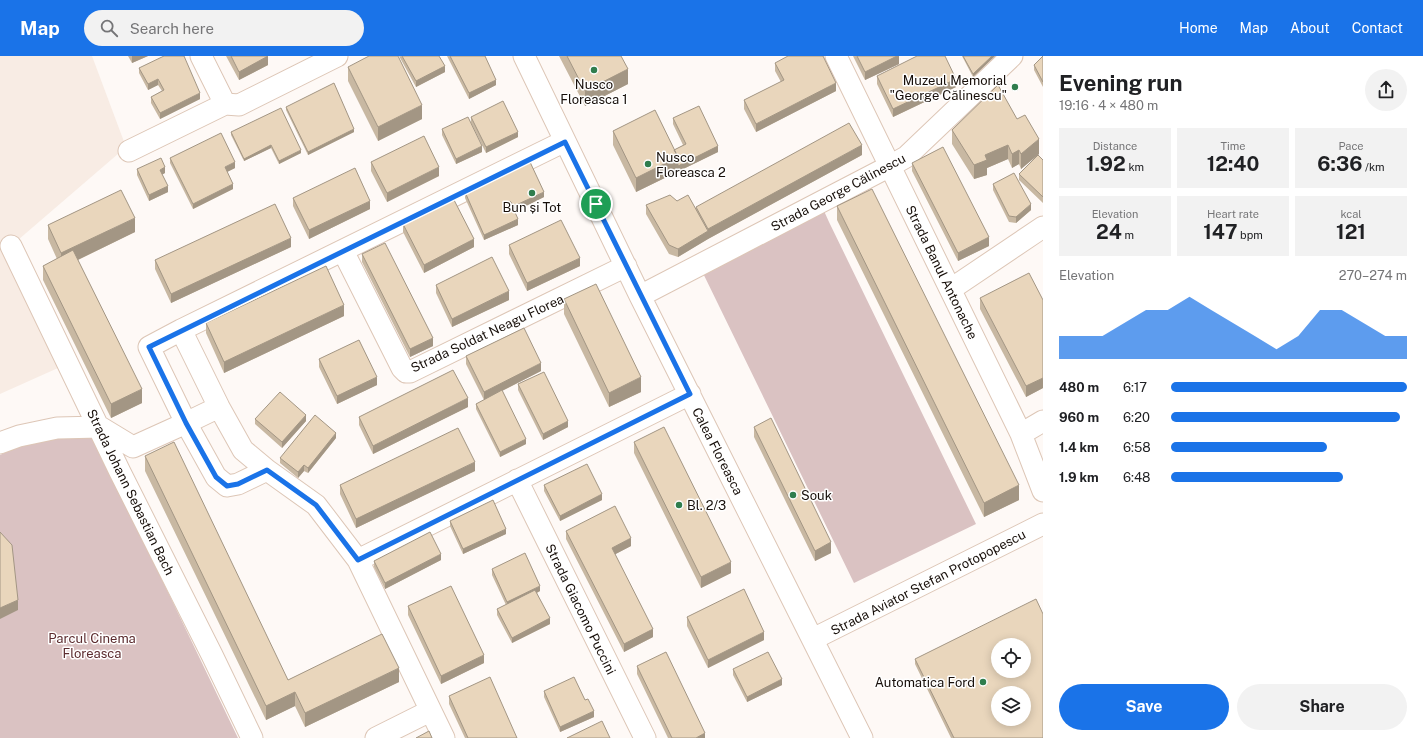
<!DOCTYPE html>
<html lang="en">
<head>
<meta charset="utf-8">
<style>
	:root { --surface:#fff; --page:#f2f2f2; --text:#202124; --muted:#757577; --accent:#1a73e8 }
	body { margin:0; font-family:"Public Sans",sans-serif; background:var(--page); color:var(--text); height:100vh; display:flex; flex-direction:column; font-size:15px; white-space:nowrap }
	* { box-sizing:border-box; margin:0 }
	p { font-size:13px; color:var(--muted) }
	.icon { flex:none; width:22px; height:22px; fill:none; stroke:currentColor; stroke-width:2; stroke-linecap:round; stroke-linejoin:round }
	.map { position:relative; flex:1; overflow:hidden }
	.details { display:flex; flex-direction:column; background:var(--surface); width:380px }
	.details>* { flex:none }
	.controls { position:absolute; left:991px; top:582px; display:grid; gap:8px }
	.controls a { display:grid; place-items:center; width:40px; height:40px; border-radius:50%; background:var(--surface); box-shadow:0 2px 10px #0003; font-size:20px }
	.pin { position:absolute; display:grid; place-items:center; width:34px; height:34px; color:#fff; margin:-17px; border:2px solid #fff; border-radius:50%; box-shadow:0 1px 4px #0007 }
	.round { display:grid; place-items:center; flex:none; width:42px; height:42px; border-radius:21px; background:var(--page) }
	.head { display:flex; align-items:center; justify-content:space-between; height:68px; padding:0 16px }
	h1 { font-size:22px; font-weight:700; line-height:30px }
	.stats { display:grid; grid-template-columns:repeat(3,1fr); gap:6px; height:68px; padding:4px 16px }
	.stats div { display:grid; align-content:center; border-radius:0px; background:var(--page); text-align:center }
	.stats b { font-size:20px; font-weight:700 }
	.stats small { font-size:11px; font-weight:400 }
	.stats p { font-size:11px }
	.chart { height:112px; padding:8px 16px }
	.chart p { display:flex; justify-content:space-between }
	.chart svg { width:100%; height:72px; margin-top:4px; fill:var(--accent); opacity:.7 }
	.button { display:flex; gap:8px; margin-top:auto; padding:8px 16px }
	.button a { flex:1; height:46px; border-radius:24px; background:var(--accent); color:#fff; font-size:16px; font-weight:700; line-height:46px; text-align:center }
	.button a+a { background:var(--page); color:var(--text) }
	ul { padding:0 16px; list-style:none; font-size:13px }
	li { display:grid; grid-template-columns:64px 48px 1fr; align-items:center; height:30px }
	li i { height:10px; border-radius:5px; background:var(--accent) }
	header { display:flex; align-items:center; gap:24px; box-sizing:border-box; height:56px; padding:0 20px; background:var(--accent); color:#fff }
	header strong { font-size:19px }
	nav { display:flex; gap:22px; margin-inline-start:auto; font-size:14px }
	.search { width:280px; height:36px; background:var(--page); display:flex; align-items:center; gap:10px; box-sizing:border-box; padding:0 14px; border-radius:22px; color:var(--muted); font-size:15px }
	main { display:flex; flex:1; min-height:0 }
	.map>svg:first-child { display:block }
	.built { fill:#f8ece4 }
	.green { fill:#dac2c2 }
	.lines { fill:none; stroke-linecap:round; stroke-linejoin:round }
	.minor-casing { stroke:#ddc6b6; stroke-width:23 }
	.minor { stroke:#fff; stroke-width:21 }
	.wall { fill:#c8b8a2 }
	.shaded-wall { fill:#a39684 }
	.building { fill:#e9d6bc; stroke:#a39684; fill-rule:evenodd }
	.route-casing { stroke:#fff; stroke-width:8 }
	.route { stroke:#1a73e8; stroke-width:5 }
	.poi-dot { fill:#2f7d4d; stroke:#fff; stroke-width:1.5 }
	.labels { text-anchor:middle; stroke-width:3; stroke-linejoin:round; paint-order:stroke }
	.poi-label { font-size:13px; fill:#170f0a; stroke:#fff; text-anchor:start }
	.street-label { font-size:13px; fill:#170f0a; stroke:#fff }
	.park-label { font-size:13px; fill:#5c2c2f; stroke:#fff }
</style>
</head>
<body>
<header>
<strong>Map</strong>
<div class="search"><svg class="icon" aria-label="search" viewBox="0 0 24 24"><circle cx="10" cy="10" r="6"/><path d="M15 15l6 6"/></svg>Search here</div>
<nav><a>Home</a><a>Map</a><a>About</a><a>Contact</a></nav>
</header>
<main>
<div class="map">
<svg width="1043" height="682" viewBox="0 0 1043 682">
	<rect width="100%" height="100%" fill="#fef9f6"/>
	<path class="built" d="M0 0H92L126 91 4 196 58 312 0 338Z"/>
	<path class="green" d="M820 146 829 166 976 468 854 527 699 209Z
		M70 382H94L238 682H0V399L17 391 43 383Z"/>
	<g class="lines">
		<g class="minor-casing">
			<path id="minor" d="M201 0 225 48
				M524 0 640 240 862 682
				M836 0 1021 378 1043 435
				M129 95 225 48 239 49 337 0
				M11 190 120 416 212 599 252 682
				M343 195 402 312 406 316H410L626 210
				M951 233 1043 171
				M640 240 890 110 906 101 1012 0
				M181 274 149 291 186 367 216 421 227 430 238 428 267 414
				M1021 378 1043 365
				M0 387 19 380 57 372 100 371 133 391 186 367 219 351
				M517 424 645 682
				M358 504 690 338
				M813 583 1043 468
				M376 682 430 655
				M444 682 358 504 316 449 267 414 243 394 219 351 181 274 565 85"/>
		</g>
		<use href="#minor" class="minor"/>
	</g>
	<path class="wall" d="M128 0H148L132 7Z
		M226 0H268V9L239 24Z
		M399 0H439L445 16 416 31Z
		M447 0H485L496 29 469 43Z
		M559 0H621L628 28 585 50Z
		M853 0H899V8L865 24Z
		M962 0H995L973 21Z
		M1043 0V31L1034 14V9Z
		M775 7 836 35 756 76 744 53V44L781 26 775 15Z
		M348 11 422 63 378 85 348 25Z
		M139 12 200 43 160 63 151 47V41L162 35 158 29 148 34 139 17Z
		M877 20 956 31 893 61 877 28Z
		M286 51 354 76 308 99 286 54Z
		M471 61 518 81 486 97 471 67Z
		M673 62 718 96 636 136 613 89V75L674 94 683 89 673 68Z
		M1017 63 1039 98 1021 113 1019 108 1012 112 1008 103 987 112V119L974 123 952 88V74Z
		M442 73 482 96 456 108 442 79Z
		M231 76 301 97 279 108 271 92 244 105 231 79Z
		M862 99 708 183 678 201 669 198 646 158V149L677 145 696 153V151Z
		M1043 100V147L1019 124V118L1043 104Z
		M170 102 235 112 227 116 233 133 193 153 170 107Z
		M371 106 439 120 387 146 371 115Z
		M912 107 989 190 958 205 912 115Z
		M137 113 165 117 162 118 168 136 149 145 137 119Z
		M993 128 1031 154 1016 167 1009 166 993 134Z
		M465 136 544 141 515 155 518 169 484 184 465 142Z
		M293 142 370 153 309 183 293 150Z
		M837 150 1019 444 984 461 837 164Z
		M403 168 474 191 424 217 403 176Z
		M48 169 135 176 78 204 142 347 111 362 43 224V210L57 203 48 183Z
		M509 189 580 210 527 235 509 198Z
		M291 191 171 247 155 213V204Z
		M362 198 433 290 410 301 362 206Z
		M436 229 509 244 452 271 436 237Z
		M980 242 1043 244V332L1026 341 980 253Z
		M564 243 641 336 609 351 564 258Z
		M344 260 224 317 206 277V267Z
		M466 300 541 315 502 335 526 388 500 401 476 353V348L484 344 466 308Z
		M319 303 377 329 337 348 319 311Z
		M518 328 568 371 543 384 518 334Z
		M468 351 373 398 359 369V361Z
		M255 363 306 365 282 392 255 368Z
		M754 371 831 497 815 505 754 381Z
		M336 382 308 417 304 415 298 422 280 407V402Z
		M634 386 731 517 701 532 634 397Z
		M145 400 288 624 399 626 305 671 295 650 266 664 145 415Z
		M475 415 356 472 340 438V429Z
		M544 429 602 444 560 465 544 435Z
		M450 465 506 478 463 498 450 470Z
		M566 475 631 490 615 498 653 581 624 596 566 483Z
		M441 504 385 533 374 511V505Z
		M492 513 540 535 537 537 550 568 512 587 497 559V553L506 549 492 519Z
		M408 550 484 607 441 628 408 559Z
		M687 561 764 584 708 612 687 570Z
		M915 603 1043 682H951L915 608Z
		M637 610 705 682H668L637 618Z
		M733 613 782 629 747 646 733 619Z
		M544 635 585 644 594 661 560 676 544 641Z
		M449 640 517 682H465L449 648Z"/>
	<path class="shaded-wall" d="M132 0H148L132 7Z
		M268 0V9L239 24V16Z
		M895 0H899V8L865 24V16Z
		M992 0H995L973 21V18Z
		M445 10V16L416 31V25Z
		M628 13V28L585 50V35Z
		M158 23V29L148 34V28Z
		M956 23V31L893 61V53Z
		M496 24V29L469 43V37Z
		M836 27V35L756 76V68Z
		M200 37V43L160 63V57Z
		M422 49V63L378 85V71Z
		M354 73V76L308 99V96Z
		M518 76V81L486 97V91Z
		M1039 83V98L1021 113V98Z
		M271 89V92L244 105V103Z
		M862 89V99L708 183 678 201V193L708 175V173Z
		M1008 89V103L987 112V119L974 123V109L985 99Z
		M482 90V96L456 108V103Z
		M718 90V96L636 136V122L678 101Z
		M301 94V97L279 108V105Z
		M1019 94V108L1012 112V98Z
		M235 106V112L225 117V111Z
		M165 111V117L160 120V114Z
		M439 111V120L387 146V137Z
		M233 128V133L193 153V148Z
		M168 130V136L149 145V139Z
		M544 136V141L514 156V150Z
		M370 145V153L309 183V174Z
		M1031 148V154L1016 167V161Z
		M135 162V176L61 212V197Z
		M518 163V169L484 184V179Z
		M989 181V190L958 205V197Z
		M291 182V191L171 247V238Z
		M474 183V191L424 217V209Z
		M580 202V210L527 235V227Z
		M509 235V244L452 271V263Z
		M344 249V260L224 317V306Z
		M433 282V290L410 301V293Z
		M541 307V315L484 344V336Z
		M377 321V329L337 348V340Z
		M641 321V336L609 351V337Z
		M1043 322V332L1026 341V330Z
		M142 333V347L111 362V348Z
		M468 342V351L373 398V390Z
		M306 359V365L282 392V386Z
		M568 365V371L543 384V378Z
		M336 377V382L308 417V412Z
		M526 383V388L500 401V396Z
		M475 406V415L356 472V463Z
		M304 409V415L298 422V416Z
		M1019 429V444L984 461V447Z
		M602 438V444L560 465V460Z
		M506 473V478L463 498V493Z
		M631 482V490L612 500V492Z
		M831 486V497L815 505V495Z
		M441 498V504L385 533V527Z
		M731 506V517L701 532V521Z
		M540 530V535L507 551V546Z
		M18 544V554L0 563V552Z
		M550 562V568L512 587V582Z
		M653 573V581L624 596V588Z
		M764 576V584L708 612V604Z
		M484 599V607L441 628V620Z
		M399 612V626L305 671V657Z
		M782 623V629L747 646V641Z
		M295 636V650L266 664V650Z
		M594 655V661L560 676V671Z
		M705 677V682H696Z"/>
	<path class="building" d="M164 0H184L200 37 160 57 151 41 164 34 158 23 148 28 139 12Z
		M231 0H268L239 16Z
		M369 0H398L422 49 378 71 348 11Z
		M402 0H439L445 10 416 25Z
		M450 0H485L496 24 469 37Z
		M567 0H621L628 13 585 35Z
		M788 0H823L836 27 756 68 744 44 784 24 775 7Z
		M857 0H897L865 16Z
		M917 0H945L956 23 893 53 877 20Z
		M963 0H992L973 18Z
		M1043 0V26L1034 9Z
		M334 27 354 73 308 96 286 51Z
		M998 29 1017 63 1025 59 1039 83 1021 98 1019 94 1012 98 1008 89 985 99 987 104 974 109 952 74Z
		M503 45 518 76 486 91 471 61Z
		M699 50 718 90 678 110V101L674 94 686 88 673 62Z
		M281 52 301 94 279 105 271 89 244 103 231 76Z
		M655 54 678 101 636 122 613 75Z
		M468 61 482 90 456 103 442 73Z
		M849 67 862 89 708 173 696 151Z
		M221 77 235 106 225 111 233 128 193 148 170 102Z
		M424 80 439 111 387 137 371 106Z
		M943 91 989 181 958 197 912 107Z
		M1038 99 1043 104V141L1019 118Z
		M161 102 165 111 160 114 168 130 149 139 137 113Z
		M530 106 544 136 514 150 510 145 518 163 484 179 465 136Z
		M355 112 370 145 309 174 293 142Z
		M1014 117 1031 148 1016 161 1009 160 993 128Z
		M872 133 1019 429 984 447 837 150Z
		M121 134 135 162 61 197 48 169Z
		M670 139 677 145 688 139 708 175 678 193 669 189 646 149Z
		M453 142 474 183 424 209 403 168Z
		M275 148 291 182 171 238 155 204Z
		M561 164 580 202 527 227 509 189Z
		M385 187 433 282 410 293 362 198Z
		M73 194 142 333 111 348 43 210Z
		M492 201 509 235 452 263 436 229Z
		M326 210 344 249 224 306 206 267Z
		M1029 217 1043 244V322L1026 330 980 242Z
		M596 228 641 321 609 337 564 243Z
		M524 272 541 307 484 336 466 300Z
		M359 284 377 321 337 340 319 303Z
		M453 314 468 342 373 390 359 361Z
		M544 316 568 365 543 378 518 328Z
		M502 334 526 383 500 396 476 348Z
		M280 336 306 359 282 386 255 363Z
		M315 359 336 377 308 412 304 409 298 416 280 402Z
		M771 362 831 486 815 495 754 371Z
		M664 371 731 506 701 521 634 386Z
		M458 372 475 406 356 463 340 429Z
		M174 386 288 624 382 578 399 612 305 657 295 636 266 650 145 400Z
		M587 408 602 438 560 460 544 429Z
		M493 444 506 473 463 493 450 465Z
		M615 450 631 482 612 492 653 573 624 588 566 475Z
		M0 476 12 489 18 544 0 552Z
		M430 476 441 498 385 527 374 505Z
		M525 497 540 530 507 546 492 513Z
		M451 530 484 599 441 620 408 550Z
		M744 533 764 576 708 604 687 561Z
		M535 534 550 562 512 582 497 553Z
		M1036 543 1043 558V682H954L915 603ZM998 589H1024V615H998ZM998 637H1024V663H998Z
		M666 596 705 677 696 682H672L637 610Z
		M768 596 782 623 747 641 733 613Z
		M490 621 517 682H468L449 640Z
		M574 621 585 644 588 643 594 655 560 671 544 635Z
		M602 665 610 682H567Z
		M429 675 432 682H416Z"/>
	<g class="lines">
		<g class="route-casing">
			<path id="route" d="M565 86 690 338 358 504 316 449 267 414 238 428 227 430 216 421 186 367 149 291Z"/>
		</g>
		<use href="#route" class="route"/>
	</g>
	<g class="poi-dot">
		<circle cx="594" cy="14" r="4"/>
		<circle cx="1015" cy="31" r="4"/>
		<circle cx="648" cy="108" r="4"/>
		<circle cx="532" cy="137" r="4"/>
		<circle cx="793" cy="439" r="4"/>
		<circle cx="679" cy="449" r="4"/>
		<circle cx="983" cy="626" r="4"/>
	</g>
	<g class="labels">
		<g class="poi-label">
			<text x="1007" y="29" text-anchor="end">Muzeul Memorial<tspan x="1007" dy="15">"George Călinescu"</tspan></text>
			<text x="594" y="33" text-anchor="middle">Nusco<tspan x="594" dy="15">Floreasca 1</tspan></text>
			<text x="656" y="106">Nusco<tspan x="656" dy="15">Floreasca 2</tspan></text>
			<text x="532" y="156" text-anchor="middle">Bun și Tot</text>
			<text x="801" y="444">Souk</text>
			<text x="687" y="454">Bl. 2/3</text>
			<text x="975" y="631" text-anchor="end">Automatica Ford</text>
		</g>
		<g class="street-label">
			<text transform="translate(838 136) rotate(-28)" y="5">Strada George Călinescu</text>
			<text transform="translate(942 216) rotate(64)" y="5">Strada Banul Antonache</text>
			<text transform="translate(487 277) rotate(-25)" y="5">Strada Soldat Neagu Florea</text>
			<text transform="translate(718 395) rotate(63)" y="5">Calea Floreasca</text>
			<text transform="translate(131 436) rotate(64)" y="5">Strada Johann Sebastian Bach</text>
			<text transform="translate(928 526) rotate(-27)" y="5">Strada Aviator Stefan Protopopescu</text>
			<text transform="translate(581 553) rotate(64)" y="5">Strada Giacomo Puccini</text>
		</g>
		<g class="park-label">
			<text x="92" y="587">Parcul Cinema<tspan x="92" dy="15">Floreasca</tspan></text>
		</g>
	</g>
</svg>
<div class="controls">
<a><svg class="icon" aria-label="locate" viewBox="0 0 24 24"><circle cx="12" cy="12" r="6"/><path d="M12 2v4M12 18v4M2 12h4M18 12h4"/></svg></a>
<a><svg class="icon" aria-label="layers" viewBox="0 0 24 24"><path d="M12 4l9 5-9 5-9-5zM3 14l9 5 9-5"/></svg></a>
</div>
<div class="pin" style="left:596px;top:148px;background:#1e9e55"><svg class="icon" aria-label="arrive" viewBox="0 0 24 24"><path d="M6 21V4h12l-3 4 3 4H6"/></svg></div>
</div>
<section class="details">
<div class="head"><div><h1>Evening run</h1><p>19:16 · 4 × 480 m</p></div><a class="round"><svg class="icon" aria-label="share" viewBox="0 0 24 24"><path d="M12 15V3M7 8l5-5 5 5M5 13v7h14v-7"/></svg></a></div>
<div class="stats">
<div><p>Distance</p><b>1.92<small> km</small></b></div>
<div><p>Time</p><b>12:40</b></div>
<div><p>Pace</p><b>6:36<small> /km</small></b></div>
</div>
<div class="stats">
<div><p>Elevation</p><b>24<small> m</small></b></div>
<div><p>Heart rate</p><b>147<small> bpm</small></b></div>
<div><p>kcal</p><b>121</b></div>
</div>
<div class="chart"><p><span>Elevation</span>270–274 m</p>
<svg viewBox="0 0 160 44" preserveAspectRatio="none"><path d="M0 44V30L10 30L20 30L30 22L40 14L50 14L60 6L70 14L80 22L90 30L100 38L110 30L120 14L130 14L140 22L150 30L160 30V44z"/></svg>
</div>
<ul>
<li><b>480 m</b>6:17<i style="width:100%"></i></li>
<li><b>960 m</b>6:20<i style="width:97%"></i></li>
<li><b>1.4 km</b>6:58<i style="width:66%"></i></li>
<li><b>1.9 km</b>6:48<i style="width:73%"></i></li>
</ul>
<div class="button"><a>Save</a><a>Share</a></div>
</section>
</main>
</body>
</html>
